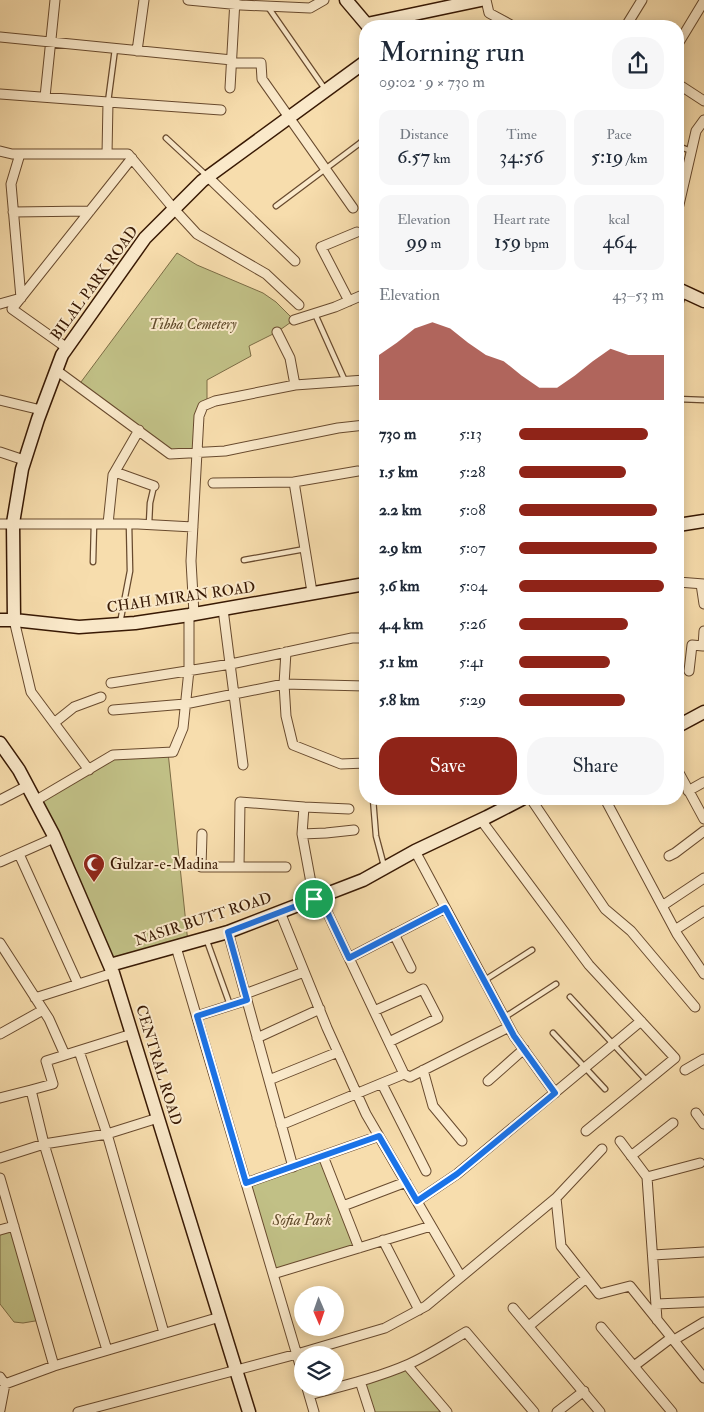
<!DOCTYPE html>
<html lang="en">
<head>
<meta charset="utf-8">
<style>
	:root { --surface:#fff; --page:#f6f6f7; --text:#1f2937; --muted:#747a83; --accent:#8f2418 }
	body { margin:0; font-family:"IM FELL Double Pica",serif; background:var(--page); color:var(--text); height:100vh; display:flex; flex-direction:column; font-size:19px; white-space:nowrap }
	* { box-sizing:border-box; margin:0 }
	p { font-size:16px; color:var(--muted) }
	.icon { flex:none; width:28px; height:28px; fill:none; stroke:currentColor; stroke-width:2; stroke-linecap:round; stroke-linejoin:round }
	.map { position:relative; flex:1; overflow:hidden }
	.sheet { position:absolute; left:359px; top:20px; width:325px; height:785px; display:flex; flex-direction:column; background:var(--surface); border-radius:20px; box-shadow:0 2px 12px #0003 }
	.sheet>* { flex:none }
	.needle { width:32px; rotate:178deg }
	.fabs { position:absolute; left:294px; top:1286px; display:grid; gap:10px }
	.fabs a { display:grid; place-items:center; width:50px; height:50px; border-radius:50%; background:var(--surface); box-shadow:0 2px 12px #0003; font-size:25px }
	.pin { position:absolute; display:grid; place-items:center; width:42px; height:42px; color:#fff; margin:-21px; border:2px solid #fff; border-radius:50%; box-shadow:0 1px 5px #0007 }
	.round { display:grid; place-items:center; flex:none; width:52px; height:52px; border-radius:20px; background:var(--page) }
	.overview { display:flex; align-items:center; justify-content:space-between; height:85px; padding:0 20px }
	h1 { font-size:28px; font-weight:600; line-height:38px }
	.figures { display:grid; grid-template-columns:repeat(3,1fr); gap:8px; height:85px; padding:5px 20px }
	.figures div { display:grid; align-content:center; border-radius:12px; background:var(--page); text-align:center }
	.figures b { font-size:21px; font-weight:600 }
	.figures small { font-size:14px; font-weight:400 }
	.figures p { font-size:14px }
	.chart { height:140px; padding:10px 20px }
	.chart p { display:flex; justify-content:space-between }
	.chart svg { width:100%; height:90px; margin-top:5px; fill:var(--accent); opacity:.7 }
	.cta { display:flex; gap:10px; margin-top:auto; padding:10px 20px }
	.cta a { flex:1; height:58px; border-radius:20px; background:var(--accent); color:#fff; font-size:20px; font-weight:600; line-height:58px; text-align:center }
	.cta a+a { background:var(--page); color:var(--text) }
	ul { padding:0 20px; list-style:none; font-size:16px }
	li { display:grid; grid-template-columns:80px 60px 1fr; align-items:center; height:38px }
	li i { height:12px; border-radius:6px; background:var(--accent) }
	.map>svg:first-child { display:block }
	.green { fill:#c1c086; stroke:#7c6c45 }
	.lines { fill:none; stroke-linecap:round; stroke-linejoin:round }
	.lane-casing { stroke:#684a2e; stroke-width:7 }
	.street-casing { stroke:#684a2e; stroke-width:11 }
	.secondary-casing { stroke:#381904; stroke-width:15 }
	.lane { stroke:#fae9ca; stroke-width:4.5 }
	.street { stroke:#fae9ca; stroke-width:9 }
	.secondary { stroke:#fae9ca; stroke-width:12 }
	.route-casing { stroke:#fff; stroke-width:10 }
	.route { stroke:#1a73e8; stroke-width:6 }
	.labels { text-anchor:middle; stroke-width:4; stroke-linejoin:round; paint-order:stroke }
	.street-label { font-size:15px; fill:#381904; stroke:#fae9ca }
	.park-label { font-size:15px; font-style:italic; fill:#614b2b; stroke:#fae9ca }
	.poi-label { font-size:15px; fill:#381904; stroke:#fae9ca; text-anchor:start }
</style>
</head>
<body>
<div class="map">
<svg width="704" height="1412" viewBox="0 0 704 1412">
	<rect width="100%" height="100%" fill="#f7ddad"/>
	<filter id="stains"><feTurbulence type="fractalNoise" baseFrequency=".004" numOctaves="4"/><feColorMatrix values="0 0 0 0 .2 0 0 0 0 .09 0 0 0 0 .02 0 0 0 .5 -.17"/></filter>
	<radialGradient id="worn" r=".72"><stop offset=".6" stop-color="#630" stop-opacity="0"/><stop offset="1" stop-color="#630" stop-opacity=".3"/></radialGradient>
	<path class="green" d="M177 253 197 265 263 293 276 302 294 320 277 332 249 346 251 356 207 380V405L203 407 197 453 170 454 78 386Z
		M168 752 188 943 110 965 35 801 113 755Z
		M323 1156 359 1248 273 1274 246 1183Z
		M14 1226 41 1320 23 1323 14 1322 0 1304V1230Z
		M407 1365 445 1410 438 1412H370L360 1381Z"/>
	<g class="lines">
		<g class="lane-casing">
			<path id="lane" d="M268 7 325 89
				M108 102 115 49
				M166 138 207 176
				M365 138 360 143 365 149
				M678 146 691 151
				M276 206 360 143
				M678 310 684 293
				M315 314 345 381
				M678 399 704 400
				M149 524 150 503 154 486
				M244 560 305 549
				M93 562 94 524
				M120 623 130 571 129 524
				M373 799 376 836 384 866
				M207 941 230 1005
				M485 980 532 950
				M570 997 647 1081
				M505 1017 556 984
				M553 1033 605 1089"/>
		</g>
		<g class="street-casing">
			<path id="street" d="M188 0 241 5 310 8 324 0
				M486 0 489 13 513 26
				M626 26 642 0
				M0 37 232 60
				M678 44 704 1
				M137 51 144 0
				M231 63H261L262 79 353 208
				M678 84 704 101
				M230 88 235 0
				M0 94 108 102
				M45 97 55 0
				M0 151 12 154H128L174 209 197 234 266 274 299 305
				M107 154 108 102 221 110
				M208 177 295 261
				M678 209 696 131 704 120
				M13 212 90 211
				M349 301 321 247 357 232
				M0 304 21 298 11 184 20 154
				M294 320 335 307 365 294
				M277 332 290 358 295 385
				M67 348 12 309 132 158
				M56 370 170 454 225 451 338 428 365 425
				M0 400 41 410
				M0 452 24 460
				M115 472 154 486
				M294 482 358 471
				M213 483 294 482 312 592
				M0 524H138L193 527
				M108 524 113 475 139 430
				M678 582 704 584
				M701 584 704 604
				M223 609 243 765
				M194 614 191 561 199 416 203 406 215 401 295 385 365 380
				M14 620 31 692 89 770
				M286 652 284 684 286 716 293 745 341 764 365 763
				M689 671 692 645 703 646 704 631
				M111 683 231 664 352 638H365
				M113 710 185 704 284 684 365 686
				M54 723 74 707 101 697
				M678 771 704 819
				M688 791 704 782
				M531 799 605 909 631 931 695 1007
				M605 799 677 934 704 974
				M0 800 27 786
				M35 801 113 755 173 752 183 728 189 670V615
				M481 820 589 965 675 1058 586 1131
				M202 834 201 867H239
				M302 834 326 833 354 830
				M415 851 514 1036 555 1093
				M19 854 78 984
				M669 856 675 853 704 831
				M0 862 54 838
				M286 867H239L240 802 304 807
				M320 897 404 1074
				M314 899 302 834 304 807 349 809
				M662 906 704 878
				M280 912 327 1028 366 1114 461 1277
				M675 930 704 911
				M228 932 293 1167
				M394 934 411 968
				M0 943 49 1019 65 1055
				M176 947 302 1372
				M349 958 445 908
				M245 994 304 972
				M35 998 113 973
				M374 1011 423 989 438 1018 389 1042
				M197 1016 247 1000
				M0 1034 43 1010
				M257 1038 320 1009
				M79 1051 107 1134 164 1333
				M423 1070 433 1106 462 1141
				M685 1070 704 1059
				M269 1080 338 1052
				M488 1081 524 1049
				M382 1084 426 1171
				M31 1090 53 1084 46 1061 132 1034
				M0 1098 31 1090 44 1144 107 1350
				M696 1113 704 1124
				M281 1125 404 1074 410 1077 509 1027
				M620 1141 647 1177
				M602 1149 556 1198 561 1246 599 1294 630 1286 704 1378
				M323 1156 359 1248
				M631 1156 673 1123
				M0 1158 44 1144 107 1134 158 1118
				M0 1178 54 1366
				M246 1183 379 1136
				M417 1201 457 1174 641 1021
				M343 1206 406 1182
				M0 1230 14 1226
				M383 1240 419 1310
				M653 1255 704 1252
				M273 1274 431 1226
				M656 1304 704 1302
				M513 1308 600 1412
				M657 1320 647 1177 700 1163
				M529 1326 586 1278
				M601 1327 672 1412
				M674 1340 704 1322
				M407 1365 447 1412
				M634 1366 671 1338
				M0 1377 5 1384 54 1366 220 1317
				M360 1381 370 1412
				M307 1388 314 1412
				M309 1395C342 1386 377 1378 409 1364 429 1355 447 1343 466 1332L534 1412
				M0 1410 5 1384
				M78 1412 297 1354 385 1328 426 1306 556 1198
				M557 1412 584 1391"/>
		</g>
		<g class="secondary-casing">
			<path id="secondary" d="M346 0 368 26
				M367 24 481 0
				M678 289 704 301
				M678 525 704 521
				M0 620H14L79 627 135 623 189 615 365 584
				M14 620 13 523 22 469 38 419 62 355 145 238 202 181 365 62
				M678 726 704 712
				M0 743 19 770 53 834 113 973 249 1412
				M110 965 228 932 363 880 415 851 487 817 522 799"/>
		</g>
		<use href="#lane" class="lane"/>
		<use href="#street" class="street"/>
		<use href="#secondary" class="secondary"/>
	</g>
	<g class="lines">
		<g class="route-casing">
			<path id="route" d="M320 897 349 958 445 908 514 1036 555 1093 457 1174 417 1201 379 1136 246 1183 197 1016 247 1000 228 932Z"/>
		</g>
		<use href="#route" class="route"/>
	</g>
	<defs>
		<g id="mosque-pin" transform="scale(1.125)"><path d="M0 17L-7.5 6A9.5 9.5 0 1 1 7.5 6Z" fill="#8f2418" stroke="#fae9ca"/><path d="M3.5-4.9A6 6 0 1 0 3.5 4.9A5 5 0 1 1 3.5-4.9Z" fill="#fff"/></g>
	</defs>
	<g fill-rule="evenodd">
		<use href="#mosque-pin" x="94" y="864"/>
	</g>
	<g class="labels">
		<g class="street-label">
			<text transform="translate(94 283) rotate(-54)" y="5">BILAL PARK ROAD</text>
			<text transform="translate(181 597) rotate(-8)" y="5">CHAH MIRAN ROAD</text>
			<text transform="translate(203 919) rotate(-18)" y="5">NASIR BUTT ROAD</text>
			<text transform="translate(159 1065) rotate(73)" y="5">CENTRAL ROAD</text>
		</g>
		<g class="park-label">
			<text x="193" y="329">Tibba Cemetery</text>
			<text x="302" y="1225">Sofia Park</text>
		</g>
		<g class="poi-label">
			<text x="110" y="869">Gulzar-e-Madina</text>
		</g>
	</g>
	<rect width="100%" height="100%" filter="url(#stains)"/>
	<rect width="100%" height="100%" fill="url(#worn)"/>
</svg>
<div class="fabs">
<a><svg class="needle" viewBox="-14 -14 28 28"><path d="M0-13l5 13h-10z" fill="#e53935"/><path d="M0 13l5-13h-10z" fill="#747a83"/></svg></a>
<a><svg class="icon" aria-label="layers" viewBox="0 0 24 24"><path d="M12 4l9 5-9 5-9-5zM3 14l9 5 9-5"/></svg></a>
</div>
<div class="pin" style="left:314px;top:899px;background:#1e9e55"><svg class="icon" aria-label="arrive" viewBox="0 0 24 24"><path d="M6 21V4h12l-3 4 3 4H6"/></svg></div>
<section class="sheet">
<div class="overview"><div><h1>Morning run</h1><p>09:02 · 9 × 730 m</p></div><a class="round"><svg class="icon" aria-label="share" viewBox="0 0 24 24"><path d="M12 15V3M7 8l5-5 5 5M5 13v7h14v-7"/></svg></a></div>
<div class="figures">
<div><p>Distance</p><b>6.57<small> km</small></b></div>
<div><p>Time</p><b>34:56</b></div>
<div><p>Pace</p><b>5:19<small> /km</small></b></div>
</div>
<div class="figures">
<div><p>Elevation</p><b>99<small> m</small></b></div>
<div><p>Heart rate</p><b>159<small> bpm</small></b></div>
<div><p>kcal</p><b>464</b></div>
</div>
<div class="chart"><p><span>Elevation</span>43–53 m</p>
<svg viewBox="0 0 160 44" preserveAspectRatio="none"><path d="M0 44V22L10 16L20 9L30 6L40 9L50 16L60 22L70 25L80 32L90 38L100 38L110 32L120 25L130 19L140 22L150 22L160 22V44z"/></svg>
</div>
<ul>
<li><b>730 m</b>5:13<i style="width:89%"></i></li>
<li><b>1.5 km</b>5:28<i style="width:74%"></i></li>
<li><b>2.2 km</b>5:08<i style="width:95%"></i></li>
<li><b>2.9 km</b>5:07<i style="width:95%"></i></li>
<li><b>3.6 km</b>5:04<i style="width:100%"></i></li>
<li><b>4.4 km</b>5:26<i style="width:75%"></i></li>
<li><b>5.1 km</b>5:41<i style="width:63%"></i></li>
<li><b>5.8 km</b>5:29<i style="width:73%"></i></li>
</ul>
<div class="cta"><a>Save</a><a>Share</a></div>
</section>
</div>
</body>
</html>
